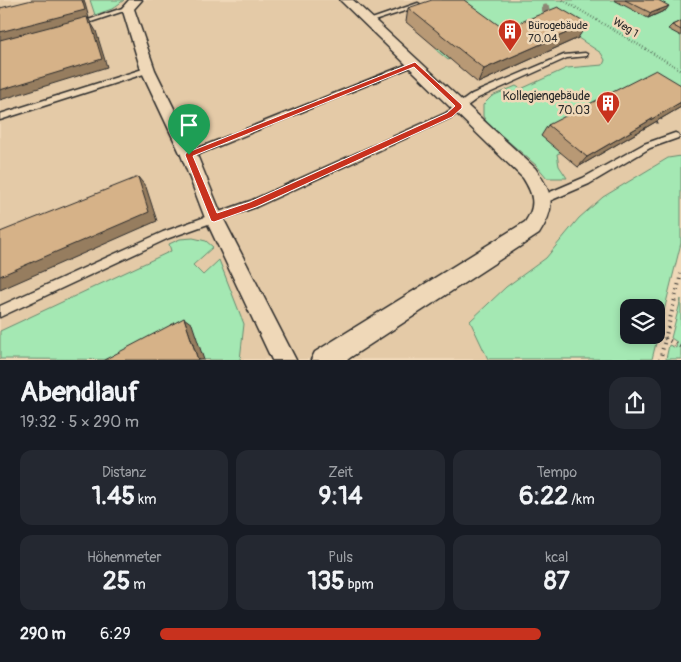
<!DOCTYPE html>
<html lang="de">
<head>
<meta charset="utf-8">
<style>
	:root { --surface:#171b24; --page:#242831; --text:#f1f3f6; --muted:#9ea1a6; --accent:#c8321e }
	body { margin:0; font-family:Pangolin,sans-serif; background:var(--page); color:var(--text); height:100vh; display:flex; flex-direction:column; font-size:19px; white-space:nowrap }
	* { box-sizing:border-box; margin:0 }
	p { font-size:16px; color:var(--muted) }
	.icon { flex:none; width:28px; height:28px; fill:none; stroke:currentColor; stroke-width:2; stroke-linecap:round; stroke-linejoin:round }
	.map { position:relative; height:360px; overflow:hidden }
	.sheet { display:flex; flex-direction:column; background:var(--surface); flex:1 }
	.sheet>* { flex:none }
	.controls { position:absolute; left:620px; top:299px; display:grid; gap:10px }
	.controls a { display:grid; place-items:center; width:45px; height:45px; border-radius:10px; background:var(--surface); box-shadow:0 2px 8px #0003; font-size:25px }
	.pin { position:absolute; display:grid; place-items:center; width:42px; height:42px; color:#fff; margin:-51px -21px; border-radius:50% 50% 50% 0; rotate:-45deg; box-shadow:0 0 5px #0007 }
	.pin .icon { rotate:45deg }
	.round { display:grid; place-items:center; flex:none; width:52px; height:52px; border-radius:15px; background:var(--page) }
	.head { display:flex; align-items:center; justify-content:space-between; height:85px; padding:0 20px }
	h1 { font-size:28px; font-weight:800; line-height:38px }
	.stats { display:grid; grid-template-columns:repeat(3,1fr); gap:8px; height:85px; padding:5px 20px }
	.stats div { display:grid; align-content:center; border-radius:12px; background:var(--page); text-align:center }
	.stats b { font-size:25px; font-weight:800 }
	.stats small { font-size:14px; font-weight:400 }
	.stats p { font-size:14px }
	ul { padding:0 20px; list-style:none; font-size:16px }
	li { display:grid; grid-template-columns:80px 60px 1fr; align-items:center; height:38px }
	li i { height:12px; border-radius:6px; background:var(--accent) }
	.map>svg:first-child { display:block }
	.built { fill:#e4caa7 }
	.green { fill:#a4e8b3; stroke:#688a6f; fill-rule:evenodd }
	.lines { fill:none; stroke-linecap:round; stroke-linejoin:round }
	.lane-casing { stroke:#2b2b2b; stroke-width:3 }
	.street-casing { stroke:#2b2b2b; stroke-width:3 }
	.path-far2 { stroke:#2b2b2b; stroke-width:2.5; stroke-dasharray:0.5 2.5; stroke-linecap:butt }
	.path-far1 { stroke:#2b2b2b; stroke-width:3; stroke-dasharray:1 4; stroke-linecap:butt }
	.path { stroke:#2b2b2b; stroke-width:4; stroke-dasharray:1 4.5; stroke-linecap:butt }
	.lane { fill:#efd8b8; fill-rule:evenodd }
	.street { fill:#efd8b8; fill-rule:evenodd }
	.tree { fill:#8d8875 }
	.wall { fill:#b89975; stroke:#2b2b2b }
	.shaded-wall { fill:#967d5f; stroke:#2b2b2b }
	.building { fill:#d6b288; stroke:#2b2b2b }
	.route { fill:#c8321e; stroke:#fff; fill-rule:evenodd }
	.labels { text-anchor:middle; stroke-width:5; stroke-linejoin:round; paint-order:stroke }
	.far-poi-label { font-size:11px; fill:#2b2b2b; stroke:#efd8b8; text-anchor:start }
	.far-street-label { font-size:11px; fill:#2b2b2b; stroke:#efd8b8 }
	.poi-label { font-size:12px; fill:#2b2b2b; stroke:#efd8b8; text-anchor:end }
</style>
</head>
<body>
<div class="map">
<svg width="681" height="360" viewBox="0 0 681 360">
	<rect width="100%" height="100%" fill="#efd8b8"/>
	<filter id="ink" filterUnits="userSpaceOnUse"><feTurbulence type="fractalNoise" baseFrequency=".02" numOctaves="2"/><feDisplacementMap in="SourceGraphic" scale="10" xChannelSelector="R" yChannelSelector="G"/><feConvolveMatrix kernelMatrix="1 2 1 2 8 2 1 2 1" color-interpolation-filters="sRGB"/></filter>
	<g filter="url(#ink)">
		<path class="built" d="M0 0H558L681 74V238L656 308H629V335L649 359H0Z"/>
		<path class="green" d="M90 0H124L112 9 95 15Z
			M442 0H681V104L557 154 559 166 567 178H547L537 166 487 123 483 116V105L492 96 516 86 521 89 567 68 603 65 605 60 601 53 549 19 448 60 436 50 483 31Z
			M681 156V243L652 359H488L470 321 506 287 546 258 579 218 603 197 668 158ZM629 308H656V335H629Z
			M193 238 206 241 213 247 193 265 203 275 219 260 244 324 240 360 0 359V331L171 251 169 244 180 239Z
			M681 299V359H666L669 345 676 348 677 342 671 338Z"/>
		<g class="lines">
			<g class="lane-casing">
				<path id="lane" d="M418 3 421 5 420 6 371 22 366 21Z
					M128 6 131 8 130 9 82 25 77 24Z
					M585 53 587 54V56L567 58 478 98 452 117 256 207 169 238 0 317V306L163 232 250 201 446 113 472 94 564 55Z
					M413 62H415L418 64 192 157 189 158 185 155 186 153Z
					M146 68H150L151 70 150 72 0 120V114Z
					M675 133 678 134 679 136 678 138 650 148 589 184 547 202 544 203 541 202 539 199 541 196 583 178 644 144Z"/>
			</g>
			<g class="street-casing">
				<path id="street" d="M129 0H142L134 9 155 70 197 155 222 216 296 360H272L205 218 181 155 141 70 122 8Z
					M340 0H353L535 168C553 194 557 206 539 234L351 357 347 360H311L315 352 525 222C537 205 533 194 523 178Z"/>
			</g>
			<path class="path-far2" d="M563 0 681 70"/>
			<path class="path-far1" d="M646 107 662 118 657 122 641 111Z"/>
			<path class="path" d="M665 338 681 347
				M660 360 681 274"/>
			<use href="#lane" class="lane"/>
			<use href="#street" class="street"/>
		</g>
		<circle class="tree" cx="546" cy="9" r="4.5"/>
		<path class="wall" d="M614 0H658L666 10 648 18Z
			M408 8 504 29 578 38 478 83 406 22Z
			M681 21V36L668 29 672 25Z
			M681 85V107L578 167 541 136 548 125Z"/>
		<path class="shaded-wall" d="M82 0H84L89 18H88L96 31 107 67 0 100V32Z
			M669 6 666 10 648 18 651 13Z
			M587 24 578 38 478 83 484 69Z
			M681 102V107L578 167 587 157Z
			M138 177 146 187 157 221 0 290V276Z
			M184 318 192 324 204 360H198Z"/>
		<path class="building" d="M32 0H82L85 10 0 32V8Z
			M432 0H464L504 29 558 7 587 24 484 69 408 8Z
			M625 0H658L669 6 651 13Z
			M87 17 89 24 91 23 102 59 0 90V40Z
			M681 21V30L672 25Z
			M656 70 681 85V102L587 157 548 125Z
			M138 177 149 212 0 276V232Z
			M184 318 198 360H104Z"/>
	</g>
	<path class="route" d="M415 62 462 105V108L452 117 256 207 214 222 211 221 185 155 186 153ZM414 67 455 106 447 113 250 202 217 213 193 156Z"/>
	<defs>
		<g id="building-pin" transform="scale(1.25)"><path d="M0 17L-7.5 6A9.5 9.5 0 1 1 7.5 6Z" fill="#c8321e" stroke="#efd8b8"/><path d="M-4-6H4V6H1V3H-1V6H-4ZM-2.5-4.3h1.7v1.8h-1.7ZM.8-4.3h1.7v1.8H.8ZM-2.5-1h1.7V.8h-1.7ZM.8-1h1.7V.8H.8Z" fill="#fff"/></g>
	</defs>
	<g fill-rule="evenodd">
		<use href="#building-pin" x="510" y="31"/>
		<use href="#building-pin" x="608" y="103"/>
	</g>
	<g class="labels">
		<g class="far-poi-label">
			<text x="528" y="29">Bürogebäude<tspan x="528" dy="13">70.04</tspan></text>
		</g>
		<g class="far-street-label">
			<text transform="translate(626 27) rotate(31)" y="4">Weg 1</text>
		</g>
		<g class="poi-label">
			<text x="590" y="100">Kollegiengebäude<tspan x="590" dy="14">70.03</tspan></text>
		</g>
	</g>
</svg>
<div class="controls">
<a><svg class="icon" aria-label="layers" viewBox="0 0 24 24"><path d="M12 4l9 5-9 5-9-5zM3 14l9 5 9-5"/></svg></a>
</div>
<div class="pin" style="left:189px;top:155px;background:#1e9e55"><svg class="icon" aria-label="arrive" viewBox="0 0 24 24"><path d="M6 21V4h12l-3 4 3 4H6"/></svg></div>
</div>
<section class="sheet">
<div class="head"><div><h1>Abendlauf</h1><p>19:32 · 5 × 290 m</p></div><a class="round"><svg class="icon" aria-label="share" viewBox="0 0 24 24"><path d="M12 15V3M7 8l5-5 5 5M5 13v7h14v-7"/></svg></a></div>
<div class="stats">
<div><p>Distanz</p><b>1.45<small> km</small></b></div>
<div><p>Zeit</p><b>9:14</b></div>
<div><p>Tempo</p><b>6:22<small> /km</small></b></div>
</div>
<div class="stats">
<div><p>Höhenmeter</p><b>25<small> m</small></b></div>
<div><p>Puls</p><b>135<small> bpm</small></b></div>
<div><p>kcal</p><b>87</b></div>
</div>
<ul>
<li><b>290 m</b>6:29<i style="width:76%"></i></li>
</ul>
</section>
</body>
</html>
